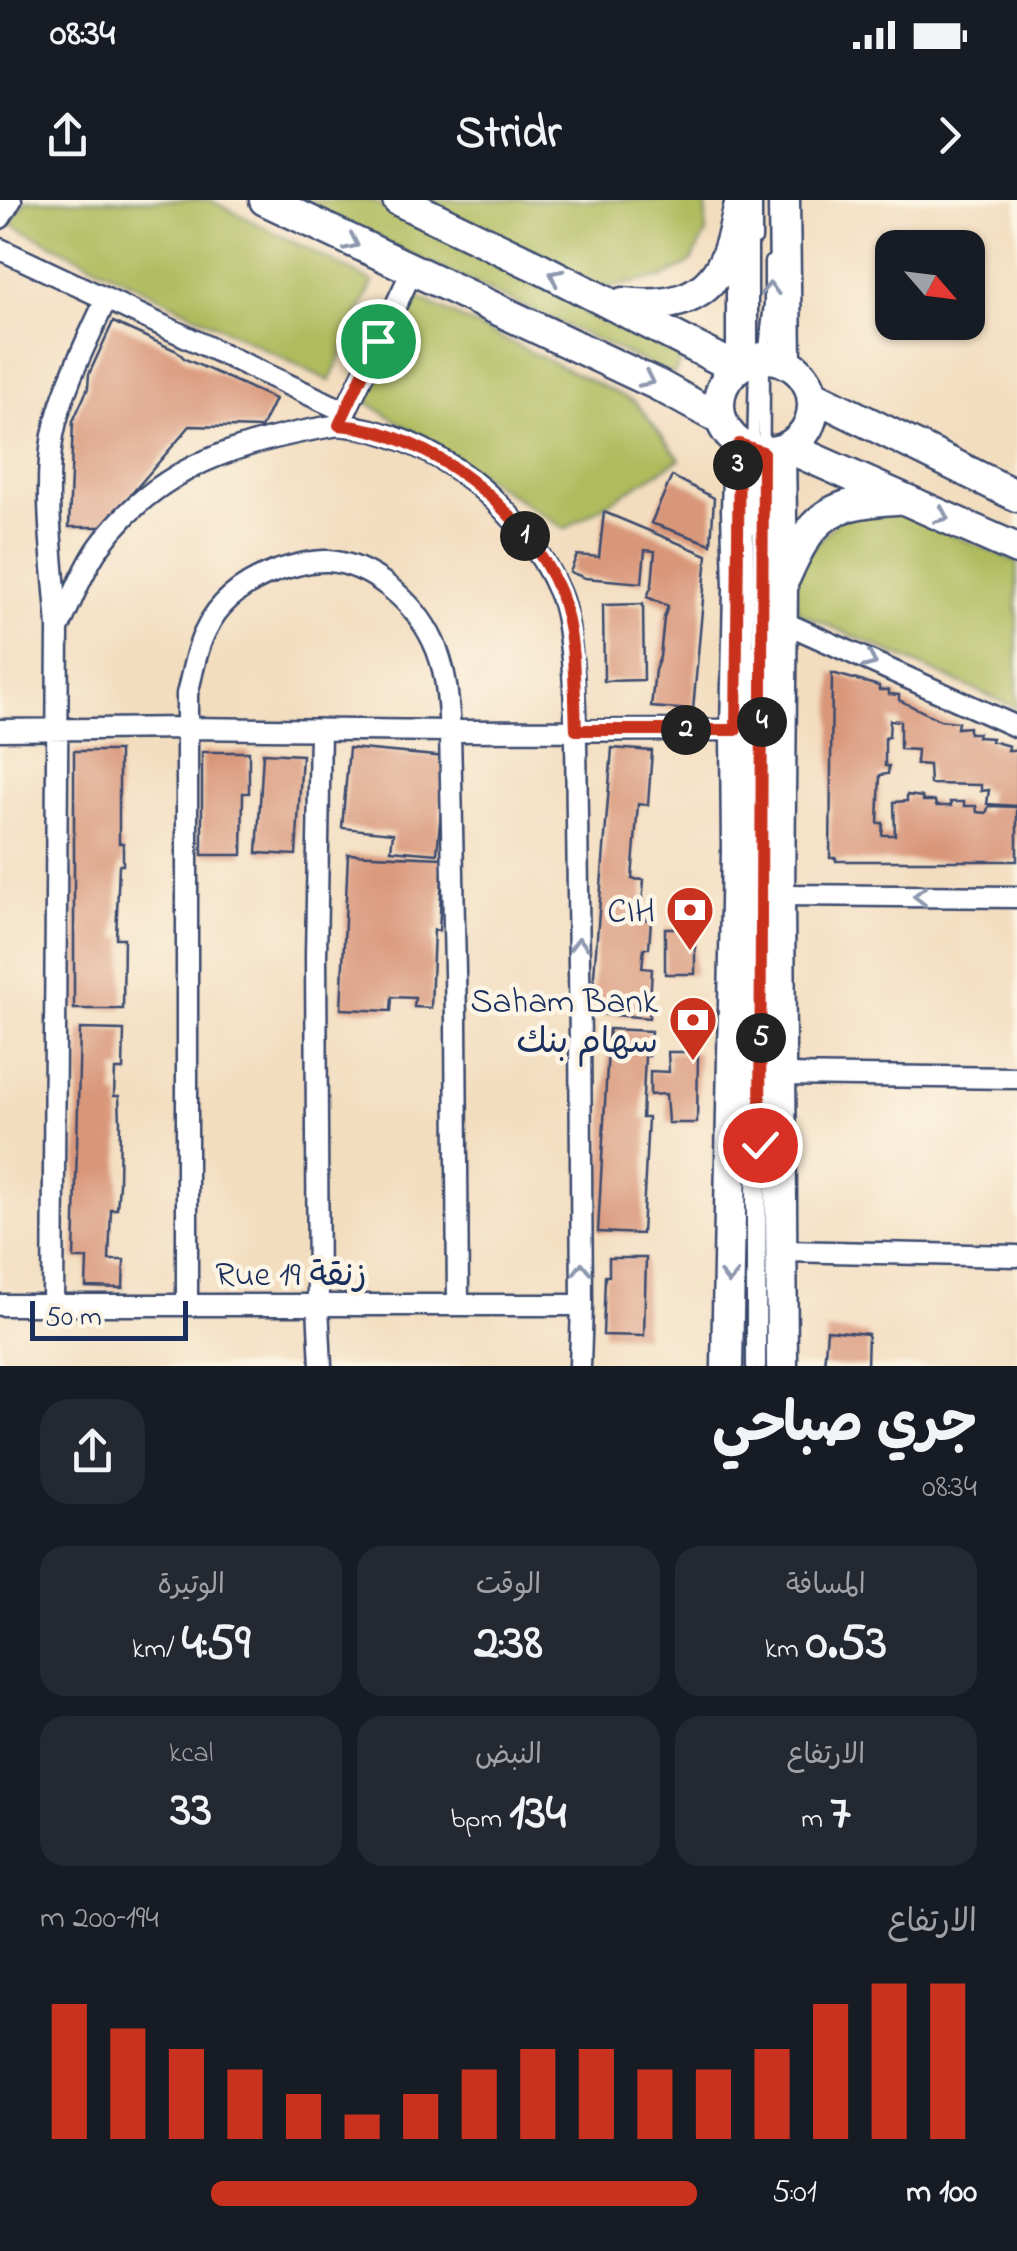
<!DOCTYPE html>
<html lang="ar">
<head>
<meta charset="utf-8">
<style>
	:root { --surface:#171b24; --page:#242831; --text:#f1f3f6; --muted:#9ea1a6; --accent:#c8321e }
	body { margin:0; font-family:"Indie Flower","Playpen Sans Arabic",sans-serif; background:var(--page); color:var(--text); direction:rtl; height:100vh; display:flex; flex-direction:column; font-size:38px; white-space:nowrap }
	* { box-sizing:border-box; margin:0 }
	p { font-size:32px; color:var(--muted) }
	.icon { flex:none; width:55px; height:55px; fill:none; stroke:currentColor; stroke-width:2; stroke-linecap:round; stroke-linejoin:round }
	.map { position:relative; height:1166px; overflow:hidden; direction:ltr }
	.details { display:flex; flex-direction:column; background:var(--surface); flex:1 }
	.details>* { flex:none }
	.needle { width:65px; rotate:118deg }
	.fabs { position:absolute; left:875px; top:30px; display:grid; gap:20px }
	.fabs a { display:grid; place-items:center; width:110px; height:110px; border-radius:20px; background:var(--surface); box-shadow:0 2px 8px #0004; font-size:50px }
	.scale { position:absolute; left:30px; bottom:25px; width:158px; box-sizing:border-box; padding-left:10px; border:5px solid #1b2f5e; border-top:0; font-size:28px; line-height:35px; white-space:nowrap; color:#1b2f5e; -webkit-text-stroke:8px #fcf5e5; paint-order:stroke }
	.pin { position:absolute; display:grid; place-items:center; width:85px; height:85px; color:#fff; margin:-42px; border:5px solid #fff; border-radius:50%; box-shadow:0 2px 10px #0007 }
	.km { position:absolute; width:50px; height:50px; margin:-25px; border-radius:50%; background:#222; color:#fff; font-size:28px; line-height:50px; text-align:center }
	.round { display:grid; place-items:center; flex:none; width:105px; height:105px; border-radius:30px; background:var(--page) }
	.head { display:flex; align-items:center; justify-content:space-between; height:170px; padding:0 40px }
	h1 { font-size:55px; font-weight:700; line-height:75px }
	.figures { display:grid; grid-template-columns:repeat(3,1fr); gap:15px; height:170px; padding:10px 40px }
	.figures div { display:grid; align-content:center; border-radius:25px; background:var(--page); text-align:center }
	.figures b { font-size:50px; font-weight:700 }
	.figures small { font-size:28px; font-weight:400 }
	.figures p { font-size:28px }
	.chart { height:280px; padding:20px 40px }
	.chart p { display:flex; justify-content:space-between }
	.chart svg { width:100%; height:180px; margin-top:10px; stroke:var(--accent); stroke-width:6 }
	ul { padding:0 40px; list-style:none; font-size:32px }
	li { display:grid; grid-template-columns:160px 120px 1fr; align-items:center; height:75px }
	li i { height:25px; border-radius:12px; background:var(--accent) }
	.status { display:flex; justify-content:space-between; align-items:center; height:70px; padding:0 50px; background:var(--surface); direction:ltr }
	.status svg { height:28px; fill:currentColor }
	header { display:flex; justify-content:space-between; align-items:center; height:130px; padding:0 40px; background:var(--surface); font-size:45px; font-weight:700 }
	.map>svg:first-child { display:block }
	.green { fill:#afbb5d; stroke:#65755e; stroke-width:2.5 }
	.building { fill:#d9977a }
	.lines { fill:none; stroke-linecap:round; stroke-linejoin:round }
	.service-casing { stroke:#3b496d; stroke-width:15 }
	.minor-casing { stroke:#3b496d; stroke-width:25 }
	.primary-casing { stroke:#3b496d; stroke-width:35 }
	.service { stroke:#fff; stroke-width:10 }
	.minor { stroke:#fff; stroke-width:20 }
	.primary { stroke:#fff; stroke-width:30 }
	.oneway { stroke:#8d97ae }
	.route-casing { stroke:#fff; stroke-width:20 }
	.route { stroke:#c8321e; stroke-width:12 }
	.labels { text-anchor:middle; stroke-width:9; stroke-linejoin:round; paint-order:stroke }
	.poi-label { font-size:35px; fill:#1b2f5e; stroke:#fcf5e5; text-anchor:end }
	.street-label { font-size:35px; fill:#1b2f5e; stroke:#fcf5e5 }
</style>
</head>
<body>
<div class="status"><b>08:34</b><svg viewBox="0 0 49 12"><path d="M0 12V9h3v3zM5 12V6h3v6zM10 12V3h3v9zM15 12V0h3v12zM26 1h20v11H26zM47 4h2v5h-2z"/></svg></div>
<header><svg class="icon" aria-label="forward" viewBox="0 0 24 24"><path d="M9 5l7 7-7 7"/></svg>Stridr<svg class="icon" aria-label="share" viewBox="0 0 24 24"><path d="M12 15V3M7 8l5-5 5 5M5 13v7h14v-7"/></svg></header>
<div class="map">
<svg width="1017" height="1166" viewBox="0 0 1017 1166">
	<rect width="100%" height="100%" fill="#fcf5e5"/>
	<filter id="ink" filterUnits="userSpaceOnUse"><feTurbulence type="fractalNoise" baseFrequency=".01" numOctaves="2"/><feDisplacementMap in="SourceGraphic" scale="20" xChannelSelector="R" yChannelSelector="G"/><feConvolveMatrix kernelMatrix="1 2 1 2 8 2 1 2 1" color-interpolation-filters="sRGB"/></filter>
	<filter id="wash" filterUnits="userSpaceOnUse"><feTurbulence type="fractalNoise" baseFrequency=".0048" numOctaves="4" result="noise"/><feDisplacementMap in="SourceGraphic" scale="40" xChannelSelector="R" yChannelSelector="G"/><feGaussianBlur stdDeviation="2.25" result="paint"/><feColorMatrix in="noise" values="0 0 0 0 0 0 0 0 0 0 0 0 0 0 0 0 0 1.4 0 .05"/><feComposite in="paint" operator="in"/></filter>
	<g filter="url(#wash)">
		<rect width="100%" height="100%" fill="#f3ddbf"/>
		<path class="green" d="M27 0H210L373 82 330 181 9 23Z
			M293 0H370L681 147 684 154 674 174 668 173Z
			M418 0H706V33L690 63 664 77 603 88Z
			M416 97 635 202 680 259 565 329 364 200Z
			M892 309 1017 362V508L798 412 793 388 802 361 843 313Z"/>
		<g id="blocks">
			<path class="building" d="M113 122 177 151 185 159 275 199 261 228 190 226 103 327H69L73 221 88 188 89 174Z
				M672 276 714 298 711 344 651 323Z
				M604 312 707 355 693 510 651 507 655 470 660 457 664 418 668 406 647 397 652 385 655 351 645 350 642 383 585 378 570 372 577 355 599 357Z
				M643 404 644 480 604 481 603 405Z
				M832 473 879 486V490H889V494L899 495V500L940 520 958 522 957 528 969 527V533H978L977 537 992 538 991 541 1009 546 1008 550H1017V606L987 604 989 590 981 591V585L930 584 929 565 916 564 917 550 900 549V521L890 520 889 537 885 538V566H889L888 574 880 575 878 623H883L882 635H895L894 602 907 601V595L922 597 923 601H935L936 606H951L950 602H964V606H976L977 612 986 613 989 606 1017 607V661H836V658H830Z
				M349 548 446 557 437 654 391 650 393 633 342 628Z
				M612 548 652 551 648 605 638 604 632 679 644 680 641 719 651 720 649 748H644L642 768 652 769 649 818 591 813Z
				M74 551H119V643H123V665H119L116 738H124L123 809H74Z
				M202 552H249V593H243L242 655H202Z
				M263 553 302 555 296 655 257 653Z
				M348 654 443 658 439 731 434 730 431 808 414 807 415 798 392 797 391 811 341 809Z
				M665 728H695V774H665Z
				M80 829 124 830 123 870H115L114 896H119L120 922 119 984 117 1009H111L109 1060H124L123 1088 86 1087 87 1059H74Z
				M609 829 651 831 649 856H645L642 918H648L642 1034 598 1032Z
				M668 852H698L697 923H668L666 894 650 895V871L669 872Z
				M609 1058H646L644 1136 603 1135 605 1076H609Z
				M827 1130 868 1134 867 1166H824Z"/>
		</g>
	</g>
	<g filter="url(#ink)">
		<use href="#blocks" fill-opacity="0" stroke="#3b496d" stroke-width="2.5"/>
		<g class="lines">
			<g class="service-casing">
				<path id="service" d="M756 39V0
					M753 254 755 161
					M752 329 753 281
					M752 1166V451
					M760 1166 764 158 770 103V62"/>
			</g>
			<g class="minor-casing">
				<path id="minor" d="M0 18 11 0
					M0 49 344 211
					M339 225C431 232 523 307 559 392 568 413 569 436 572 459 577 512 576 565 577 618 580 780 581 943 582 1105L580 1166
					M781 421 1017 527
					M58 427C54 370 43 291 53 235 62 188 87 142 106 99
					M0 530 187 528 450 531 736 530
					M320 530 316 756 318 1106 321 1166
					M779 695 1017 697
					M780 875 1017 878
					M783 1051 1017 1056
					M0 1105H582
					M187 1105V494C193 472 196 448 207 428 220 400 247 382 276 371 291 366 311 360 328 361 372 364 415 403 433 441 447 470 448 500 450 531L456 820 458 1105
					M53 1106 58 429C71 403 82 371 99 347 157 265 245 240 339 225L412 71"/>
			</g>
			<g class="primary-casing">
				<path id="primary" d="M265 0 658 185 720 219
					M398 0 540 68 736 168
					M784 0 786 163
					M623 103C663 108 705 103 724 61 733 43 736 19 741 0
					M719 205a47 47 0 1 1 94 0a47 47 0 1 1-94 0Z
					M742 165V33
					M812 195 1017 296
					M789 248 1017 349
					M780 250 782 385 779 695 782 1166
					M785 377C812 315 829 303 896 299
					M727 1166 737 652 736 530 739 388 737 310 739 245"/>
			</g>
			<use href="#service" class="service"/>
			<use href="#minor" class="minor"/>
			<use href="#primary" class="primary"/>
		</g>
		<defs><path id="oneway-chevron" d="M-2-3.5L2.5 0L-2 3.5" fill="none" stroke-width="1.6" stroke-linecap="round" stroke-linejoin="round" transform="scale(2.5)"/></defs>
		<g class="oneway">
			<use href="#oneway-chevron" transform="translate(352 43) rotate(25)"/>
			<use href="#oneway-chevron" transform="translate(556 76) rotate(-153)"/>
			<use href="#oneway-chevron" transform="translate(770 89) rotate(-89)"/>
			<use href="#oneway-chevron" transform="translate(647 180) rotate(26)"/>
			<use href="#oneway-chevron" transform="translate(942 316) rotate(23)"/>
			<use href="#oneway-chevron" transform="translate(870 461) rotate(24)"/>
			<use href="#oneway-chevron" transform="translate(920 696) rotate(-180)"/>
			<use href="#oneway-chevron" transform="translate(579 744) rotate(-91)"/>
			<use href="#oneway-chevron" transform="translate(582 1069) rotate(-91)"/>
			<use href="#oneway-chevron" transform="translate(729 1077) rotate(91)"/>
		</g>
	</g>
	<g class="lines" filter="url(#ink)">
		<g class="route-casing">
			<path id="route" d="M378 141 339 225C428 231 527 310 560 393 576 435 574 486 576 530H736L739 244 763 252 760 945"/>
		</g>
		<use href="#route" class="route"/>
	</g>
	<defs>
		<g id="bank-pin" transform="scale(2.5)"><path d="M0 17L-7.5 6A9.5 9.5 0 1 1 7.5 6Z" fill="#c8321e" stroke="#fcf5e5"/><path d="M-6-4H6V4H-6ZM0-2.3a2.3 2.3 0 1 0 0 4.6a2.3 2.3 0 1 0 0-4.6Z" fill="#fff"/></g>
	</defs>
	<g fill-rule="evenodd">
		<use href="#bank-pin" x="690" y="710"/>
		<use href="#bank-pin" x="693" y="820"/>
	</g>
	<g class="labels">
		<g class="poi-label">
			<text x="655" y="722">CIH</text>
			<text x="658" y="812">Saham Bank<tspan x="658" dy="40">سهام بنك</tspan></text>
		</g>
		<g class="street-label">
			<text x="291" y="1085">Rue 19 زنقة</text>
		</g>
	</g>
</svg>
<div class="fabs">
<a><svg class="needle" viewBox="-14 -14 28 28"><path d="M0-13l5 13h-10z" fill="#e53935"/><path d="M0 13l5-13h-10z" fill="#9ea1a6"/></svg></a>
</div>
<div class="scale">50 m</div>
<div class="pin" style="left:378px;top:141px;background:#1e9e55"><svg class="icon" aria-label="arrive" viewBox="0 0 24 24"><path d="M6 21V4h12l-3 4 3 4H6"/></svg></div>
<div class="pin" style="left:760px;top:945px;background:#d93025"><svg class="icon" aria-label="check" viewBox="0 0 24 24"><path d="M5 12l5 5 9-10"/></svg></div>
<b class="km" style="left:525px;top:336px">1</b>
<b class="km" style="left:686px;top:530px">2</b>
<b class="km" style="left:738px;top:265px">3</b>
<b class="km" style="left:762px;top:522px">4</b>
<b class="km" style="left:761px;top:838px">5</b>
</div>
<section class="details">
<div class="head"><div><h1>جري صباحي</h1><p>08:34</p></div><a class="round"><svg class="icon" aria-label="share" viewBox="0 0 24 24"><path d="M12 15V3M7 8l5-5 5 5M5 13v7h14v-7"/></svg></a></div>
<div class="figures">
<div><p>المسافة</p><b>0.53<small> km</small></b></div>
<div><p>الوقت</p><b>2:38</b></div>
<div><p>الوتيرة</p><b>4:59<small> /km</small></b></div>
</div>
<div class="figures">
<div><p>الارتفاع</p><b>7<small> m</small></b></div>
<div><p>النبض</p><b>134<small> bpm</small></b></div>
<div><p>kcal</p><b>33</b></div>
</div>
<div class="chart"><p><span>الارتفاع</span>194–200 m</p>
<svg viewBox="0 0 160 44" preserveAspectRatio="none"><path d="M5 44V11M15 44V17M25 44V22M35 44V27M45 44V33M55 44V38M65 44V33M75 44V27M85 44V22M95 44V22M105 44V27M115 44V27M125 44V22M135 44V11M145 44V6M155 44V6"/></svg>
</div>
<ul>
<li><b>100 m</b>5:01<i style="width:74%"></i></li>
</ul>
</section>
</body>
</html>
